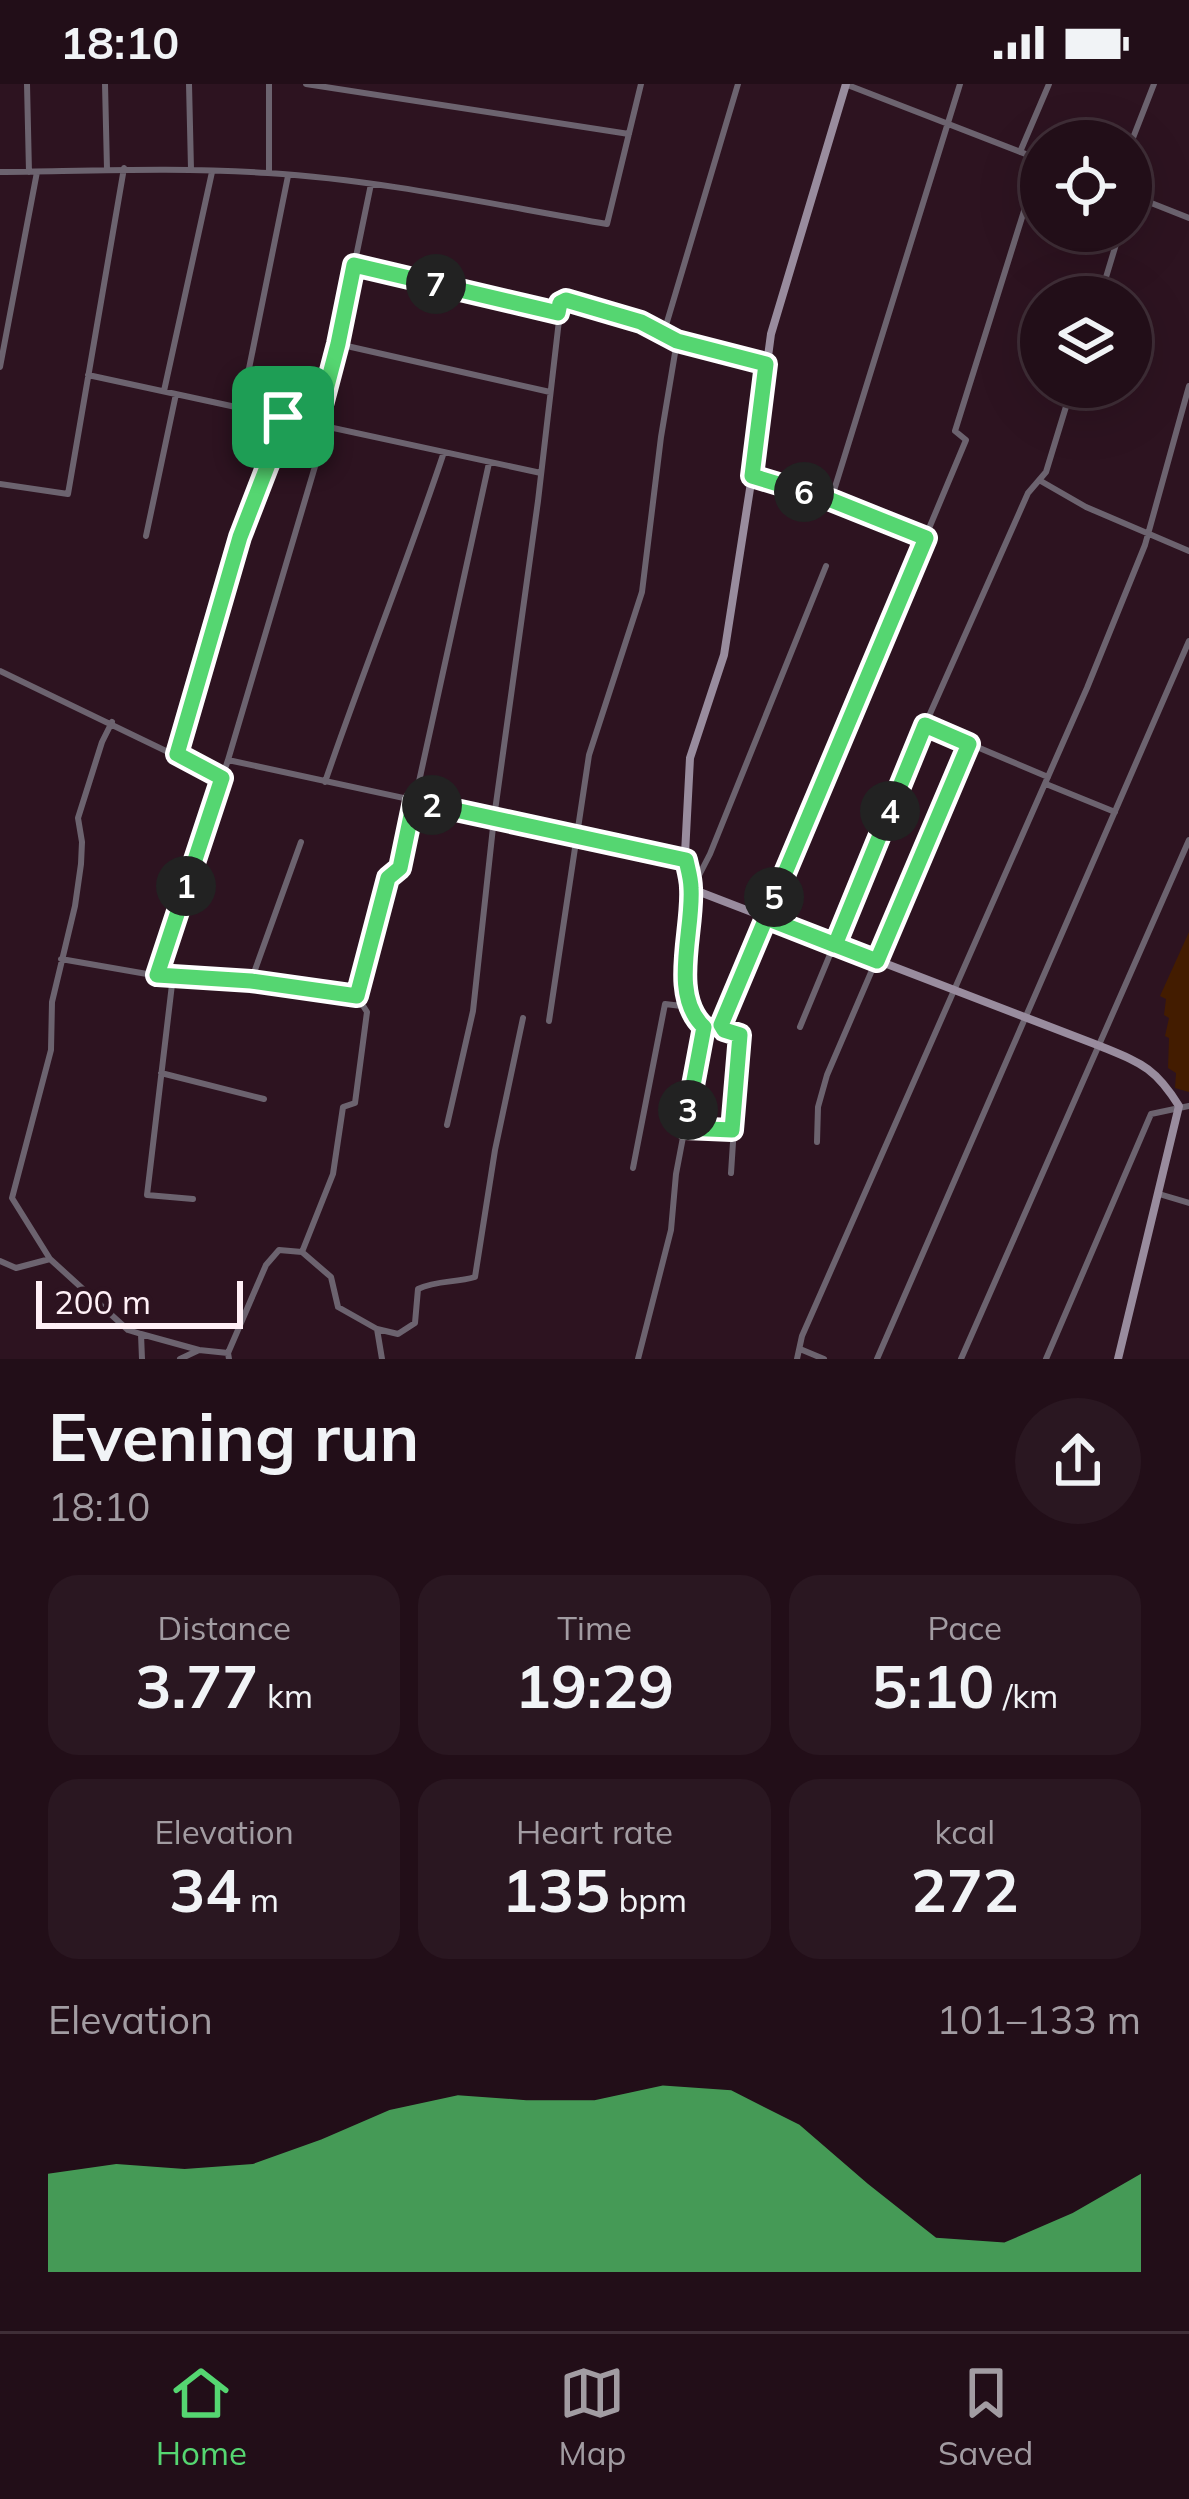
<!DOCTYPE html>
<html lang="en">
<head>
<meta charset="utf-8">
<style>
	:root { --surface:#220e18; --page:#2a1721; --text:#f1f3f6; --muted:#a29ca2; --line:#3f2e37; --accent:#55d671 }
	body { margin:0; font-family:Mulish,sans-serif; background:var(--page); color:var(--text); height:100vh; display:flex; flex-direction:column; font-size:45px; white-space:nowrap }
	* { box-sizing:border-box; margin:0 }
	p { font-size:39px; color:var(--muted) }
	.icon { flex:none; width:66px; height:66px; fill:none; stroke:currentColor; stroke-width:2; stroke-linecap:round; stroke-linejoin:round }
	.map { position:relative; height:1275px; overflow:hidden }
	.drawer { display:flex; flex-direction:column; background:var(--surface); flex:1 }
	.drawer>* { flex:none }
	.fabs { position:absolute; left:1020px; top:36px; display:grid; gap:24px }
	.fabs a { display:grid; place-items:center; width:132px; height:132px; border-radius:50%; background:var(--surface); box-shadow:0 12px 48px #0002,0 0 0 3px var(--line); font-size:60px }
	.scale { position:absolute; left:36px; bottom:30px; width:207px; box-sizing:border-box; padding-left:12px; border:6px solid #fff0f6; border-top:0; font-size:33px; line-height:42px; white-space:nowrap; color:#fff0f6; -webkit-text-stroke:9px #2d1320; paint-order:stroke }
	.pin { position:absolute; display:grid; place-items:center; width:102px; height:102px; color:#fff; margin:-51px; border-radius:24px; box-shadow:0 6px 18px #0006 }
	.km { position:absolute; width:60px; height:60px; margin:-30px; border-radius:50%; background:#222; color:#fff; font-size:33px; line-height:60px; text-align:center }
	.round { display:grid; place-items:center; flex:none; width:126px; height:126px; border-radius:63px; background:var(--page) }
	.overview { display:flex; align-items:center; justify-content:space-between; height:204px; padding:0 48px }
	h1 { font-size:66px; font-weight:700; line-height:90px }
	.stats { display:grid; grid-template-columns:repeat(3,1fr); gap:18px; height:204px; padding:12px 48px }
	.stats div { display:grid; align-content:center; border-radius:30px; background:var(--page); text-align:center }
	.stats b { font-size:60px; font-weight:700 }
	.stats small { font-size:33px; font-weight:400 }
	.stats p { font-size:33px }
	.chart { height:336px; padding:24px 48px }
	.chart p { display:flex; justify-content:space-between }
	.chart svg { width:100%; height:216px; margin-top:12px; fill:var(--accent); opacity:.7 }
	.status { display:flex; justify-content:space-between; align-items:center; height:84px; padding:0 60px; background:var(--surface); direction:ltr }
	.status svg { height:33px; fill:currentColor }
	.dock { display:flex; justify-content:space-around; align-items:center; height:168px; border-top:3px solid var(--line); background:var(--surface); font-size:33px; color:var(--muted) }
	.dock a { display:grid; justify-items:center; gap:6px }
	.dock .selected { color:var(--accent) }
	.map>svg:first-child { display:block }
	.green { fill:#431c00 }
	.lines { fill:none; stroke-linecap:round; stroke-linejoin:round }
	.street { stroke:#6c636f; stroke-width:6 }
	.secondary { stroke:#998c9e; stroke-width:8 }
	.route-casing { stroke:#fff; stroke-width:24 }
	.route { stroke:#55d671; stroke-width:15 }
</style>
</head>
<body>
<div class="status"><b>18:10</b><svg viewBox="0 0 49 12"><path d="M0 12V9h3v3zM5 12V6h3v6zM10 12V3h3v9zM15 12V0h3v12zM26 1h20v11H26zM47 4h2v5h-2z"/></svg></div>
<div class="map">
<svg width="1189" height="1275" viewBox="0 0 1189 1275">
	<rect width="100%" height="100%" fill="#2d1320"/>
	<path class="green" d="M1189 848V1008L1175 1004 1176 989 1168 984 1169 954 1165 952 1169 934 1164 931 1166 915 1160 912Z"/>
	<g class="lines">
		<path class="street" d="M27 0 29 88
			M105 0 107 85
			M189 0 191 85
			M306 0 629 50
			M845 0 1041 76
			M1131 59 1154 0
			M1020 68 1049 0
			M0 88C90 87 179 83 268 89 382 96 495 121 607 140L641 0
			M269 89V0
			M1131 111 1189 134
			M354 181 558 229
			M1100 213 1120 147
			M664 248 738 0
			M338 260 550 308
			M0 283 37 88
			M88 291 541 389
			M164 307 212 88
			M241 324 288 92
			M317 340 338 260 371 100
			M752 392 831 416 924 453
			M1039 396 1086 423 1189 467
			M0 400 68 410 124 84
			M831 416 960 0
			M146 452 176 310
			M0 587 222 694
			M112 638 102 658 78 734 82 758 81 780 75 822 52 918 51 966 12 1114 50 1175 128 1246 141 1250
			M925 641 1048 693
			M177 670 240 453 274 365 283 333
			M228 676 686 775
			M325 698C363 587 407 479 444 368
			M1046 700 1115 728
			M61 875 147 890 251 897 357 912
			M156 891 228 676 327 342
			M173 892 147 1111 193 1115
			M251 897 301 758
			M549 937 589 671 642 508 661 353 677 257
			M721 941 966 356 955 347 1040 76
			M800 943 925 641 1028 409 1046 388 1072 303
			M161 989 264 1015
			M447 1041 473 927 494 734 538 417 561 219 566 216 641 238 677 257 766 280
			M685 1044 732 1046
			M817 1058 818 1023 827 991 969 660
			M633 1084 665 920 690 923
			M731 1089 740 951 725 946 721 941 704 943 695 934 686 914 692 805 710 770 826 482
			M1159 1110 1189 1119
			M302 1168 333 1090 343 1023 355 1019 367 928 357 912 389 793 400 784 489 379
			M0 1177 16 1184 50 1175
			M377 1245 398 1250 415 1239 418 1205C437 1196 455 1199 475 1193L495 1066 523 934
			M800 1265 824 1275
			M142 1275 141 1250 199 1266
			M180 1275 199 1266 228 1269
			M229 1275 228 1269 266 1181 279 1166 302 1168 331 1193 338 1223 377 1245 382 1275
			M638 1275 671 1146 676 1090 704 943
			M797 1275 802 1252 1087 604 1145 461 1189 302
			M877 1275 1189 557
			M961 1275 1189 756
			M1046 1275 1151 1030 1189 1022"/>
		<path class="secondary" d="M846 0 771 250 752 392 724 571 690 674 685 770 692 805 1100 962C1141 979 1155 983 1179 1022L1118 1275"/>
	</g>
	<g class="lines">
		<g class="route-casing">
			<path id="route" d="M283 333 274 365 240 453 177 670 222 694 157 891 251 897 357 912 388 794 400 784 414 717 686 776C688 785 691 795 691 804 694 846 669 911 704 943L685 1044 732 1046 740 951 724 946 721 941 766 834 835 861 925 641 969 660 877 877 766 834 926 454 831 416 752 392 766 280 677 257 641 238 566 216 560 219 558 229 354 181 338 260 317 340 283 333"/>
		</g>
		<use href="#route" class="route"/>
	</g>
</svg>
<div class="fabs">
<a><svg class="icon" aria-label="locate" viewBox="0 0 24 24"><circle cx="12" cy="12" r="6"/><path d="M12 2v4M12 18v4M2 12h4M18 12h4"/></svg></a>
<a><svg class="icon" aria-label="layers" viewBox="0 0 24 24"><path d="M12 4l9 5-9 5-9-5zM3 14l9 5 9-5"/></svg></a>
</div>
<div class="scale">200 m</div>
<div class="pin" style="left:283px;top:333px;background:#1e9e55"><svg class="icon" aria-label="arrive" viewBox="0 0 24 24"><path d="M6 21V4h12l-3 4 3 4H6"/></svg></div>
<b class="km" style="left:186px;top:802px">1</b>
<b class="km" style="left:432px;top:721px">2</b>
<b class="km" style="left:688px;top:1026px">3</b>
<b class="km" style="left:890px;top:727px">4</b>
<b class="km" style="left:774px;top:813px">5</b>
<b class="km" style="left:804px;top:408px">6</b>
<b class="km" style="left:436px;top:200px">7</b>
</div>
<section class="drawer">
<div class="overview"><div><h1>Evening run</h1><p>18:10</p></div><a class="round"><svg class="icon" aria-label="share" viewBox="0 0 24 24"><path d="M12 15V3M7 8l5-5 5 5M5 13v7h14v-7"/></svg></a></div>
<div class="stats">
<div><p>Distance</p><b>3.77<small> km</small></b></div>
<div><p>Time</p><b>19:29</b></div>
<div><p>Pace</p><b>5:10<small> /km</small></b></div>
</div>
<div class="stats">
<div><p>Elevation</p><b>34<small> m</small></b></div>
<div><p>Heart rate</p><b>135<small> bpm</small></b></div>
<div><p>kcal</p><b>272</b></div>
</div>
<div class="chart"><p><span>Elevation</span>101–133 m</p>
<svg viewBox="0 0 160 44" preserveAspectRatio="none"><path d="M0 44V24L10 22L20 23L30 22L40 17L50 11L60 8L70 9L80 9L90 6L100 7L110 14L120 26L130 37L140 38L150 32L160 24V44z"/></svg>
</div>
</section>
<nav class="dock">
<a class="selected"><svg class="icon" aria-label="home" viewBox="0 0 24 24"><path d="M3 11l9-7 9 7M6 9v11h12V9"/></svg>Home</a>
<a><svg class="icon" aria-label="map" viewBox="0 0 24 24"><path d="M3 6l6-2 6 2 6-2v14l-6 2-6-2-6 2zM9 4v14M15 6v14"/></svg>Map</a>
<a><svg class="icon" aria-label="saved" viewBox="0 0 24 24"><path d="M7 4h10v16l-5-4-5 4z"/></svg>Saved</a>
</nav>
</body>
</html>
